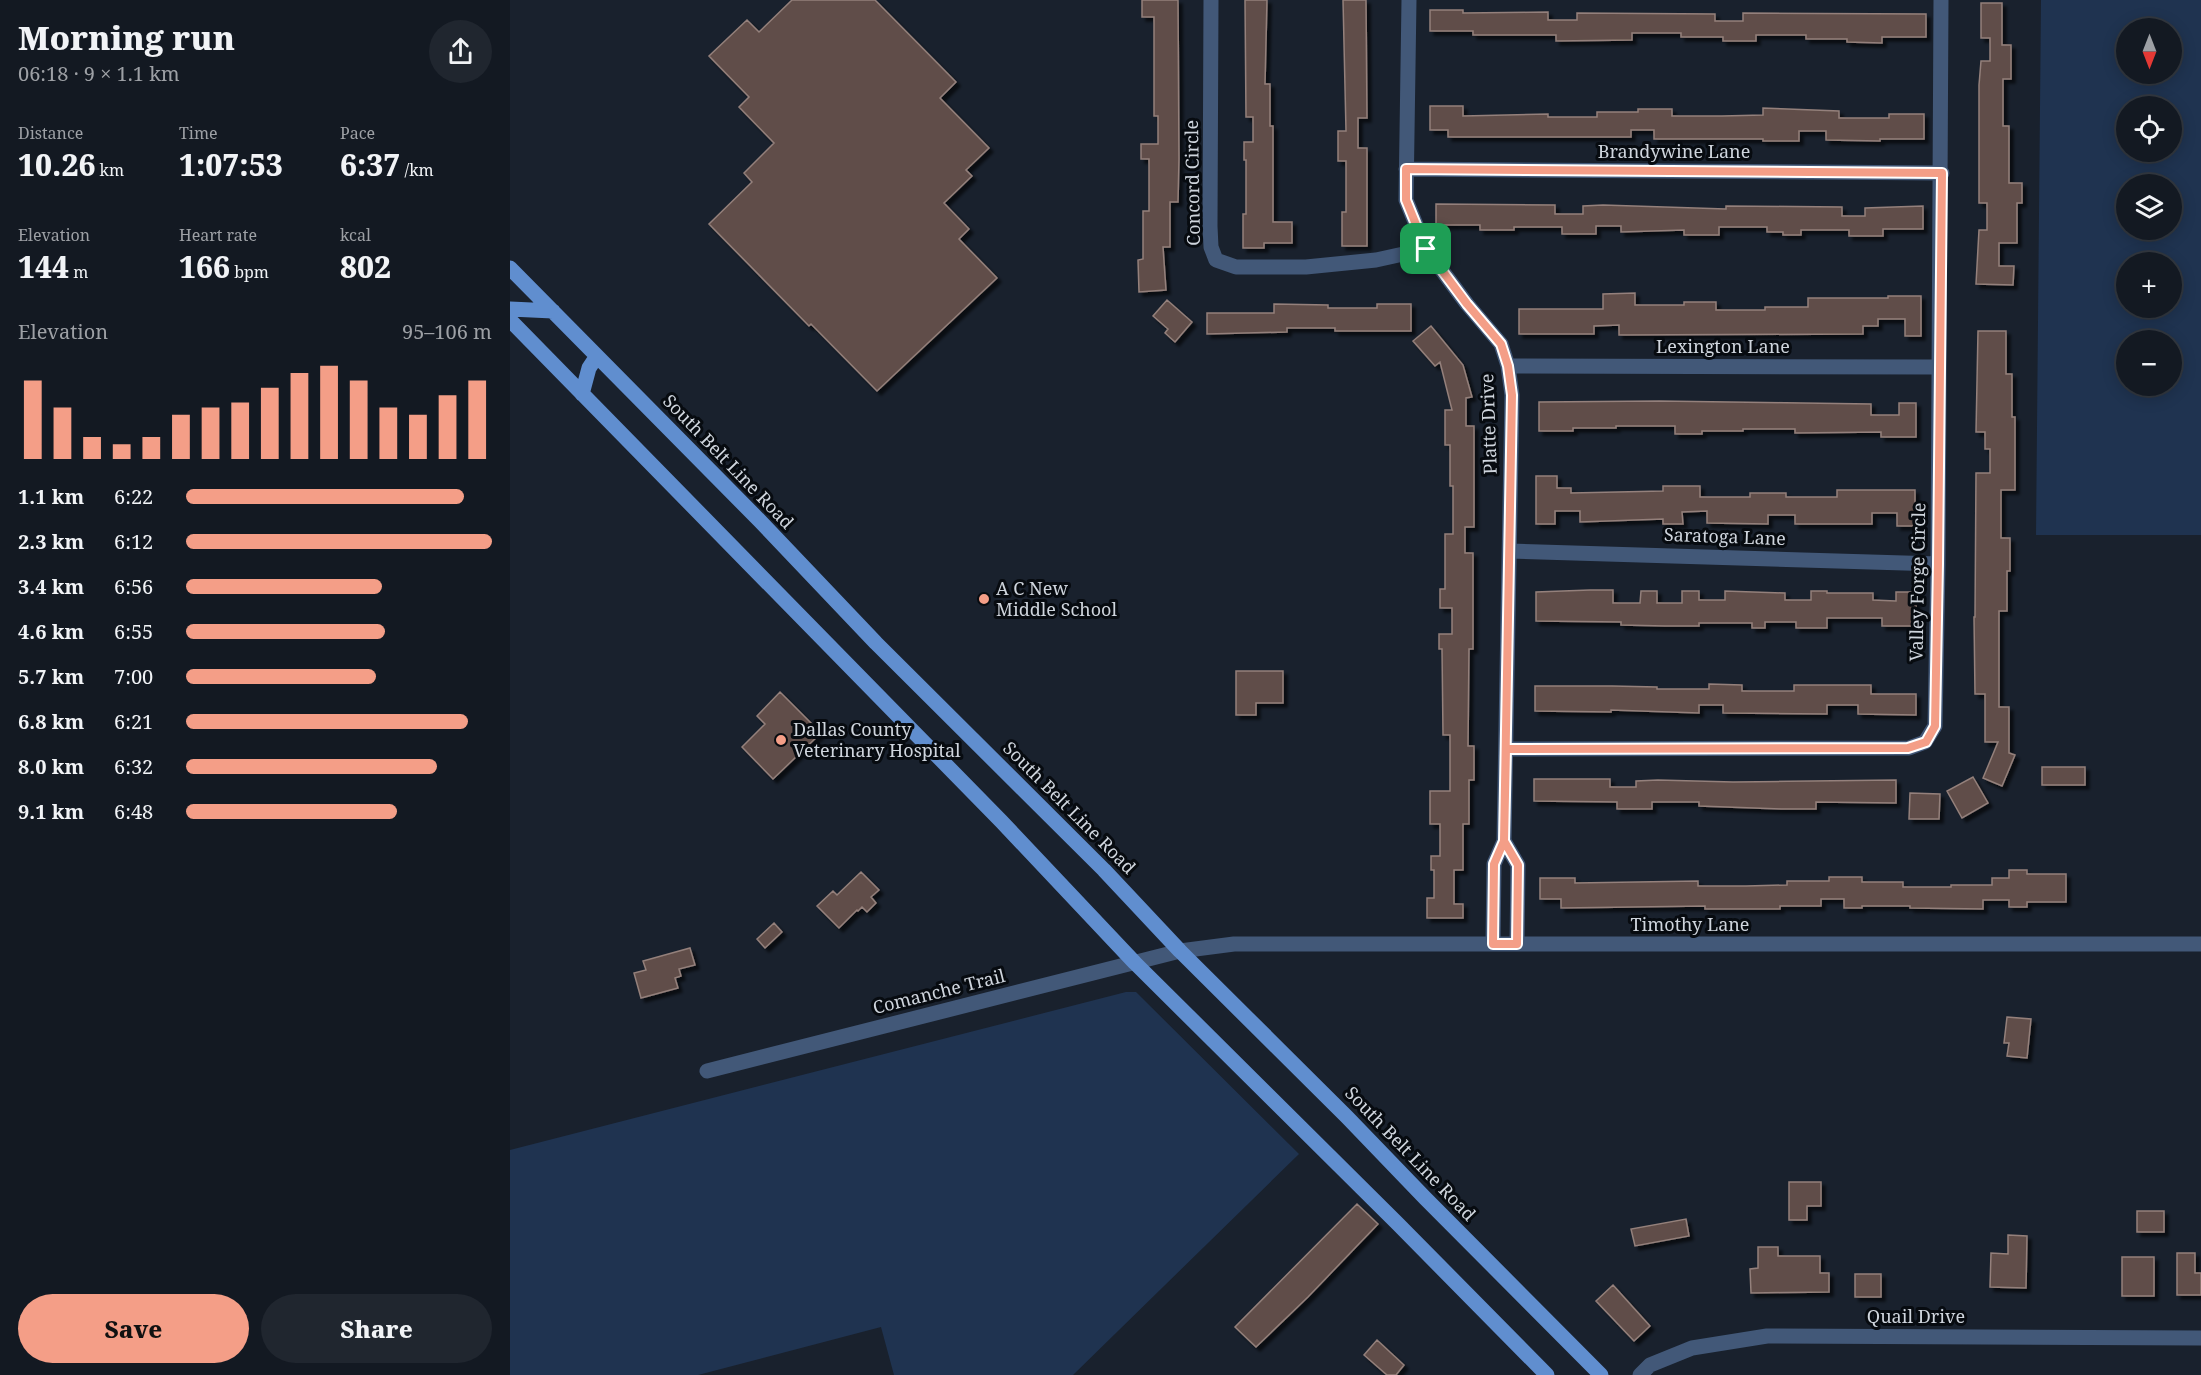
<!DOCTYPE html>
<html lang="en">
<head>
<meta charset="utf-8">
<style>
	:root { --surface:#131922; --page:#20262f; --text:#f1f3f6; --muted:#9da0a5; --line:#323840; --accent:#f49e87 }
	body { margin:0; font-family:"Noto Serif",serif; background:var(--page); color:var(--text); height:100vh; display:flex; flex-direction:column; font-size:22px; white-space:nowrap }
	* { box-sizing:border-box; margin:0 }
	p { font-size:20px; color:var(--muted) }
	.icon { flex:none; width:33px; height:33px; fill:none; stroke:currentColor; stroke-width:2; stroke-linecap:round; stroke-linejoin:round }
	.map { position:relative; flex:1; overflow:hidden }
	.sheet { display:flex; flex-direction:column; background:var(--surface); width:510px }
	.sheet>* { flex:none }
	.needle { width:39px; rotate:180deg }
	.controls { position:absolute; left:1606px; top:18px; display:grid; gap:12px }
	.controls a { display:grid; place-items:center; width:66px; height:66px; border-radius:50%; background:var(--surface); box-shadow:0 3px 15px #0003,0 0 0 2px var(--line); font-size:30px }
	.pin { position:absolute; display:grid; place-items:center; width:51px; height:51px; color:#fff; margin:-26px; border-radius:12px; box-shadow:0 3px 9px #0006 }
	.round { display:grid; place-items:center; flex:none; width:63px; height:63px; border-radius:32px; background:var(--page) }
	.head { display:flex; align-items:center; justify-content:space-between; height:102px; padding:0 18px }
	h1 { font-size:33px; font-weight:800; line-height:45px }
	.figures { display:grid; grid-template-columns:repeat(3,1fr); gap:9px; height:102px; padding:6px 18px }
	.figures div { display:grid; align-content:center }
	.figures b { font-size:30px; font-weight:800 }
	.figures small { font-size:16px; font-weight:400 }
	.figures p { font-size:16px }
	.chart { height:168px; padding:12px 18px }
	.chart p { display:flex; justify-content:space-between }
	.chart svg { width:100%; height:108px; margin-top:6px; stroke:var(--accent); stroke-width:6 }
	.primary-button { display:flex; gap:12px; margin-top:auto; padding:12px 18px }
	.primary-button a { flex:1; height:69px; border-radius:36px; background:var(--accent); color:#111; font-size:24px; font-weight:800; line-height:69px; text-align:center }
	.primary-button a+a { background:var(--page); color:var(--text) }
	ul { padding:0 18px; list-style:none; font-size:20px }
	li { display:grid; grid-template-columns:96px 72px 1fr; align-items:center; height:45px }
	li i { height:15px; border-radius:8px; background:var(--accent) }
	main { display:flex; flex:1; min-height:0 }
	.map>svg:first-child { display:block }
	.green { fill:#1f3350; fill-rule:evenodd }
	.building { fill:#604e49; stroke:#94807b; stroke-width:1.5; filter:url(#shadow) }
	.lines { fill:none; stroke-linecap:round; stroke-linejoin:round }
	.minor { stroke:#425878; stroke-width:15 }
	.major { stroke:#608ecf; stroke-width:15 }
	.route-casing { stroke:#fff; stroke-width:12 }
	.route { stroke:#f49e87; stroke-width:8 }
	.poi-dot { fill:#f49e87; stroke:#070b10; stroke-width:2 }
	.labels { text-anchor:middle; stroke-width:6; stroke-linejoin:round; paint-order:stroke }
	.street-label { font-size:18px; fill:#cfd5dd; stroke:#070b10 }
	.poi-label { font-size:18px; fill:#cfd5dd; stroke:#070b10; text-anchor:start }
</style>
</head>
<body>
<main>
<section class="sheet">
<div class="head"><div><h1>Morning run</h1><p>06:18 · 9 × 1.1 km</p></div><a class="round"><svg class="icon" aria-label="share" viewBox="0 0 24 24"><path d="M12 15V3M7 8l5-5 5 5M5 13v7h14v-7"/></svg></a></div>
<div class="figures">
<div><p>Distance</p><b>10.26<small> km</small></b></div>
<div><p>Time</p><b>1:07:53</b></div>
<div><p>Pace</p><b>6:37<small> /km</small></b></div>
</div>
<div class="figures">
<div><p>Elevation</p><b>144<small> m</small></b></div>
<div><p>Heart rate</p><b>166<small> bpm</small></b></div>
<div><p>kcal</p><b>802</b></div>
</div>
<div class="chart"><p><span>Elevation</span>95–106 m</p>
<svg viewBox="0 0 160 44" preserveAspectRatio="none"><path d="M5 44V12M15 44V23M25 44V35M35 44V38M45 44V35M55 44V26M65 44V23M75 44V21M85 44V15M95 44V9M105 44V6M115 44V12M125 44V23M135 44V26M145 44V18M155 44V12"/></svg>
</div>
<ul>
<li><b>1.1 km</b>6:22<i style="width:91%"></i></li>
<li><b>2.3 km</b>6:12<i style="width:100%"></i></li>
<li><b>3.4 km</b>6:56<i style="width:64%"></i></li>
<li><b>4.6 km</b>6:55<i style="width:65%"></i></li>
<li><b>5.7 km</b>7:00<i style="width:62%"></i></li>
<li><b>6.8 km</b>6:21<i style="width:92%"></i></li>
<li><b>8.0 km</b>6:32<i style="width:82%"></i></li>
<li><b>9.1 km</b>6:48<i style="width:69%"></i></li>
</ul>
<div class="primary-button"><a>Save</a><a>Share</a></div>
</section>
<div class="map">
<svg width="1691" height="1375" viewBox="0 0 1691 1375">
	<defs>
		<filter id="shadow"><feDropShadow dx="4" dy="4" stdDeviation="1.5" flood-color="#0009"/></filter>
	</defs>
	<rect width="100%" height="100%" fill="#19212d"/>
	<path class="green" d="M1531 0H1691V535H1526ZM1617 28H1662V74H1617ZM1617 106H1662V152H1617ZM1617 184H1662V230H1617ZM1617 262H1662V308H1617ZM1617 340H1662V386H1617Z
		M616 992H626L789 1154 563 1375H384L371 1327 188 1375H0V1150Z"/>
	<path class="building" d="M282 0H365L446 82 430 98 479 148 456 170 462 176 434 203 459 229 449 239 487 278 367 391 301 324 299 326 199 224 242 182 234 173 264 143 229 107 239 97 199 56 237 20 249 32Z
		M632 0H668L669 159 668 202H660V247H653L656 290 629 292 628 260 633 259V211H639V159H631V144H648V116H644V17H632Z
		M735 0H757L755 84H760V126H763V222H782V243H754V248H733V214H736V160H734V142H743V117H736Z
		M833 0H856L857 118H848V148H857V246H832V212H836V161H828V131H836Z
		M1471 3H1492V45H1501V79H1493V126H1499V183H1512V203H1507V243H1489V266H1504L1503 285 1466 284 1469 230H1477V203H1469V85L1471 61H1480V38H1471Z
		M920 10H953V13L1038 12V20H1067V13L1205 14V21H1233V13L1416 14V37H1372V43L1337 42V39H1296V35H1246V41H1213V37H1171V33H1122V40L1046 41V35H963V31H920Z
		M920 106H953V116L1038 114V117H1087V112H1128V109H1162V116H1212L1253 115V108L1329 111V118H1379V114H1414V139H1370V141L1316 140V131H1289V141H1253V139H1144V130H1121V137H938V130H920Z
		M926 204 1045 205V214H1073V206L1093 205 1216 209V206L1332 207V216H1355V208L1413 206V229H1373V236H1339V230H1291V235H1273V232H1257V227H1209V235H1174V230L1111 232V226H1086V234H1052V227H1004V230H970V225H926Z
		M1125 293V305H1174V302H1206V310H1255V307H1298V298H1378V296H1411V336H1395V319H1368V326H1353V334L1109 335V325L1084 326V334H1009V309H1093V294Z
		M657 300 682 322 665 342 655 333 658 329 643 316Z
		M764 304 818 305V308H867V304H901V331H825V328H777V332L697 334V313H764Z
		M921 326 953 365 962 397 956 398V426H964V527H955V553H963V649H959L958 746H964V780H959V824H953V870H944V904H953V918H917V898H924V870H921V856H930V824H920V791H940V735H933L932 649H929V634H942V608H930V589H935V534H943V486H940V445H935V410H942L930 362 925 366 903 341Z
		M1468 331H1496V374H1502V417H1505V490H1491V538H1500V571H1497V611H1489V707H1499V753L1505 755 1492 786 1473 778 1488 742H1475V694H1465L1464 617H1465L1466 473H1480V449H1475V432H1466Z
		M1149 401 1361 404V415H1389V403H1406V437H1371V432L1285 433V429H1233V431H1192V434H1165V426H1106V428H1063V431H1029V402Z
		M1026 476H1047V488H1061V493L1153 491V486H1190V497H1240V493H1276V497H1327V490H1405V526H1387V513H1362V524H1285V515H1258V524L1197 523V511L1172 512 1173 524H1153V519L1070 522V511H1045V524H1026Z
		M1080 590H1103V603H1130L1131 591H1147V603H1172V591H1189V600H1215V591L1275 593V600H1301V591H1317V593H1363V600L1386 601V592H1406V626H1372V618H1317V628H1286V622H1255V628H1242V623H1189V626H1155L1111 625V622L1026 621V592Z
		M726 671H773V703H746V715H726Z
		M1199 684 1232 685V691H1284V685H1361V694H1406V715L1348 714V705H1317V714L1213 713V705H1189V713L1101 710V712L1025 711V686H1102L1147 687V689H1199Z
		M270 692 311 733 263 779 232 747 255 724 247 716Z
		M1532 767H1575V785H1532Z
		M1463 777 1478 803 1452 818 1437 791Z
		M1024 779H1100V787H1126V781L1148 780 1223 782 1386 780V803L1306 802V809H1271L1189 806V802H1142V809H1107V802L1024 801Z
		M1400 793 1430 794 1429 819H1399Z
		M1499 870H1517V874H1556V902H1517V907H1499V900H1473V909L1400 908V906H1352V908H1334V899H1311V906H1270V909H1195V906L1051 908V899H1030V878H1065V883L1188 881V886H1236L1277 885V881H1319V877H1352V882H1393V887H1441V885H1482V878H1499Z
		M351 872 369 890 361 897 366 903 357 912 352 907 348 911 347 910 329 928 307 906 323 891 327 895Z
		M264 923 272 932 255 948 247 939Z
		M180 948 185 965 169 969 171 976 165 978 168 988 131 998 124 973 136 970 133 961Z
		M1497 1017 1521 1019 1517 1058 1497 1056 1499 1043H1494Z
		M1279 1182H1311V1206H1297V1220H1279Z
		M847 1204 868 1224 798 1297 746 1347 725 1327Z
		M1627 1211H1654V1232H1627Z
		M1176 1219 1179 1236 1125 1246 1121 1229Z
		M1498 1235 1517 1236 1516 1288 1480 1287 1481 1253 1498 1254Z
		M1248 1247H1268V1256H1310V1273H1319V1292L1241 1293 1240 1269 1248 1268Z
		M1667 1253H1685V1273H1691V1295H1667Z
		M1612 1257H1644V1296H1612Z
		M1345 1274H1371V1297H1345Z
		M1103 1285 1140 1326 1124 1341 1086 1301Z
		M867 1340 894 1365 886 1375H877L854 1355Z"/>
	<g class="lines">
		<path class="minor" d="M701 0 700 226 701 247 706 260 726 267H796L866 260 916 249
			M899 0 896 200 916 249 957 304 991 344 998 366 1002 395 994 841 984 864 983 944
			M896 169 1432 173
			M998 366 1429 367
			M1000 551 1428 564
			M996 749 1399 748 1415 742 1425 726 1428 564 1431 0
			M994 841 1008 865 1007 944
			M197 1071 670 951 724 944H1691
			M1130 1375 1140 1365 1182 1348 1257 1336 1691 1338"/>
		<path class="major" d="M0 268 250 521 366 643 594 870 670 951 837 1117 915 1198 1091 1375
			M0 309 43 311
			M0 320 491 821 625 963 887 1223 1037 1375
			M72 394 79 368 87 356"/>
	</g>
	<g class="lines">
		<g class="route-casing">
			<path id="route" d="M916 249 957 304 991 344 998 366 1002 395 994 841 984 864 983 944H1007L1008 865 994 841 996 749 1398 748 1416 742 1425 726 1428 564 1432 173 896 169V200L916 249"/>
		</g>
		<use href="#route" class="route"/>
	</g>
	<g class="poi-dot">
		<circle cx="474" cy="599" r="6"/>
		<circle cx="271" cy="740" r="6"/>
	</g>
	<g class="labels">
		<g class="street-label">
			<text x="1164" y="158">Brandywine Lane</text>
			<text transform="translate(683 183) rotate(-91)" y="6">Concord Circle</text>
			<text x="1213" y="353">Lexington Lane</text>
			<text transform="translate(979 424) rotate(-92)" y="6">Platte Drive</text>
			<text transform="translate(218 462) rotate(46)" y="6">South Belt Line Road</text>
			<text transform="translate(1215 537) rotate(2)" y="6">Saratoga Lane</text>
			<text transform="translate(1408 582) rotate(-89)" y="6">Valley Forge Circle</text>
			<text transform="translate(559 808) rotate(45)" y="6">South Belt Line Road</text>
			<text x="1180" y="931">Timothy Lane</text>
			<text transform="translate(429 992) rotate(-14)" y="6">Comanche Trail</text>
			<text transform="translate(900 1154) rotate(46)" y="6">South Belt Line Road</text>
			<text x="1406" y="1323">Quail Drive</text>
		</g>
		<g class="poi-label">
			<text x="486" y="595">A C New<tspan x="486" dy="21">Middle School</tspan></text>
			<text x="283" y="736">Dallas County<tspan x="283" dy="21">Veterinary Hospital</tspan></text>
		</g>
	</g>
</svg>
<div class="controls">
<a><svg class="needle" viewBox="-14 -14 28 28"><path d="M0-13l5 13h-10z" fill="#e53935"/><path d="M0 13l5-13h-10z" fill="#9da0a5"/></svg></a>
<a><svg class="icon" aria-label="locate" viewBox="0 0 24 24"><circle cx="12" cy="12" r="6"/><path d="M12 2v4M12 18v4M2 12h4M18 12h4"/></svg></a>
<a><svg class="icon" aria-label="layers" viewBox="0 0 24 24"><path d="M12 4l9 5-9 5-9-5zM3 14l9 5 9-5"/></svg></a>
<a>+</a>
<a>−</a>
</div>
<div class="pin" style="left:916px;top:249px;background:#1e9e55"><svg class="icon" aria-label="arrive" viewBox="0 0 24 24"><path d="M6 21V4h12l-3 4 3 4H6"/></svg></div>
</div>
</main>
</body>
</html>
